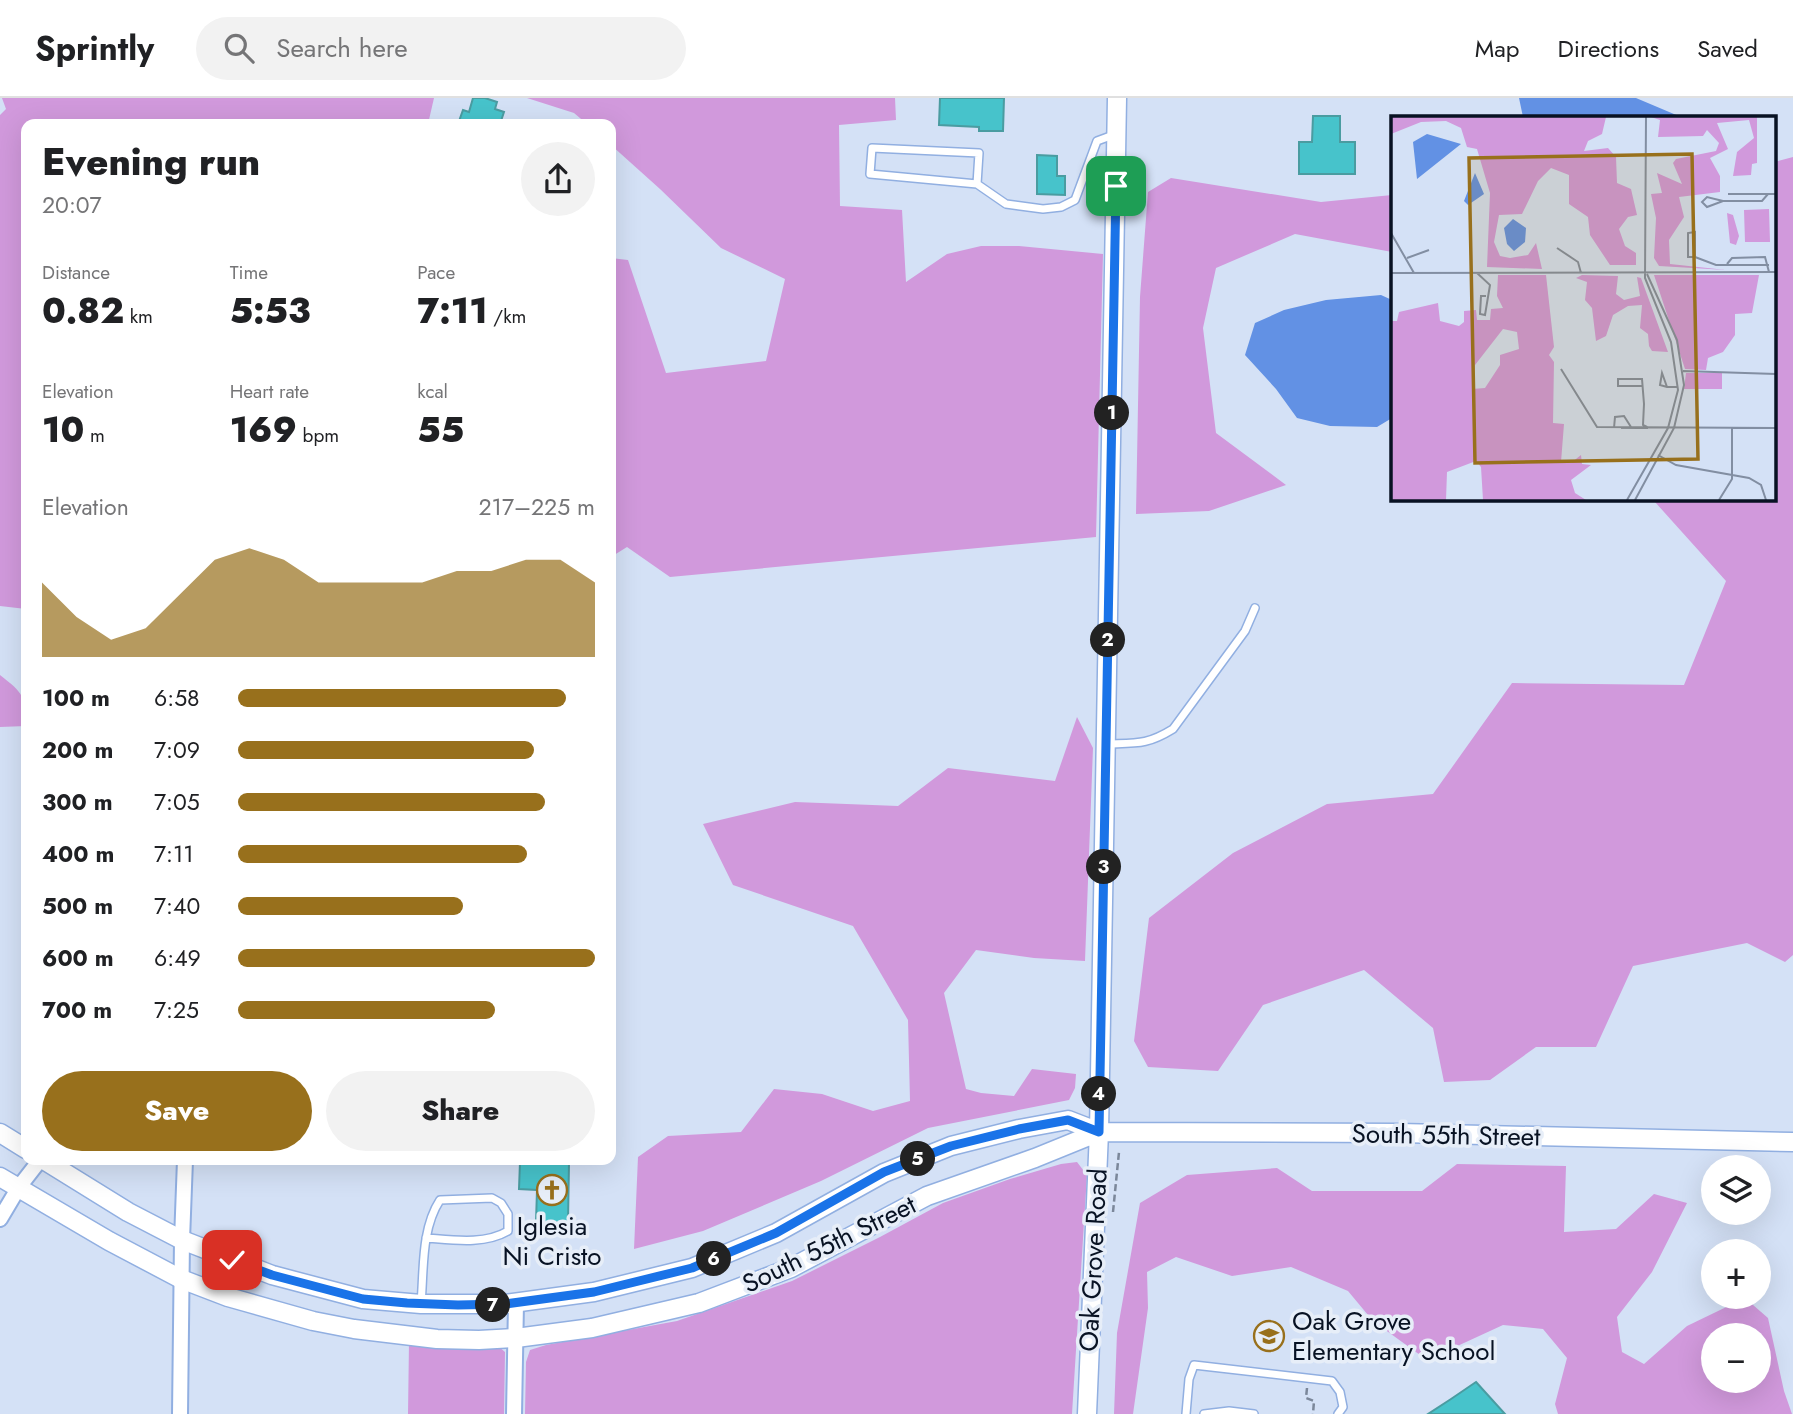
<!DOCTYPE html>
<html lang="en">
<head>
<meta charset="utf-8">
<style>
	:root { --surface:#fff; --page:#f2f2f2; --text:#202124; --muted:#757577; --line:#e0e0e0; --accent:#98701c }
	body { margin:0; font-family:Jost,sans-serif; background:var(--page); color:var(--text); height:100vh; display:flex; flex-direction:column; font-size:26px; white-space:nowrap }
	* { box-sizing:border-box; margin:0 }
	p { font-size:23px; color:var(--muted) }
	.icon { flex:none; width:38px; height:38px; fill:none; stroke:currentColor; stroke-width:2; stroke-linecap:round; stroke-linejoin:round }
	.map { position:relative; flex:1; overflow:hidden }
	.drawer { position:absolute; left:21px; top:21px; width:595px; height:1046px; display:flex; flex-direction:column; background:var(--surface); border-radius:14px; box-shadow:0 7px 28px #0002 }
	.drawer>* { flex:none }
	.fabs { position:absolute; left:1701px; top:1057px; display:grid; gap:14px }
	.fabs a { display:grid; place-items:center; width:70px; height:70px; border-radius:50%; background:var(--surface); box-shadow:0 7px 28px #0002; font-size:35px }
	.pin { position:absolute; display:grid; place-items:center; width:60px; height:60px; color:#fff; margin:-30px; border-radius:14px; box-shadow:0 4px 10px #0006 }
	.km { position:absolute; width:35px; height:35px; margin:-18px; border-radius:50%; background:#222; color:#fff; font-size:19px; line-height:35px; text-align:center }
	.round { display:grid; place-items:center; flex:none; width:74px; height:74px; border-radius:37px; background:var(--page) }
	.head { display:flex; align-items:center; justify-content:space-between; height:119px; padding:0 21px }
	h1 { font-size:38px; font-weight:800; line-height:52px }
	.figures { display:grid; grid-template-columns:repeat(3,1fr); gap:10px; height:119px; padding:7px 21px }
	.figures div { display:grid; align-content:center }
	.figures b { font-size:35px; font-weight:800 }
	.figures small { font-size:19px; font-weight:400 }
	.figures p { font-size:19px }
	.chart { height:196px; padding:14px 21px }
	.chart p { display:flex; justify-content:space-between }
	.chart svg { width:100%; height:126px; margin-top:7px; fill:var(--accent); opacity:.7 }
	.cta { display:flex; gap:14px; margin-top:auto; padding:14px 21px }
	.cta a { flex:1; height:80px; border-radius:42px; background:var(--accent); color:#fff; font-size:28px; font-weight:800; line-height:80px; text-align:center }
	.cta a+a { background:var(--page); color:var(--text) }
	ul { padding:0 21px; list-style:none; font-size:23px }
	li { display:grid; grid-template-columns:112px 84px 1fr; align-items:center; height:52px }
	li i { height:18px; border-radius:9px; background:var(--accent) }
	header { display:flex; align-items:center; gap:42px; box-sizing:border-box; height:98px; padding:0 35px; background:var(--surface); border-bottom:2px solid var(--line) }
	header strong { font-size:33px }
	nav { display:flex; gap:38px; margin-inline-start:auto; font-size:24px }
	.search { width:490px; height:63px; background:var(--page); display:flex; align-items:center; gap:18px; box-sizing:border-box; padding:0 24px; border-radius:38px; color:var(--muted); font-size:26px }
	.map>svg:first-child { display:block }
	.green { fill:#d199dc; fill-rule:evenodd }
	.water { fill:#6291e4 }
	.building { fill:#47c3cb; stroke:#4a9ca1; stroke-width:2 }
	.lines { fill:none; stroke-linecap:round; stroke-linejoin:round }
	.service-casing { stroke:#91afe1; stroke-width:10 }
	.minor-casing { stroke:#91afe1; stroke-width:18 }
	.tertiary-casing { stroke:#91afe1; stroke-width:21 }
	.path { stroke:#7b879a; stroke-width:2.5; stroke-dasharray:7 3.5; stroke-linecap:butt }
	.service { stroke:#fff; stroke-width:7 }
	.minor { stroke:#fff; stroke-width:14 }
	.tertiary { stroke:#fff; stroke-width:18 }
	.route-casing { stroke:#fff; stroke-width:14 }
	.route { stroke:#1a73e8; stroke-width:9 }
	.labels { text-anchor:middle; stroke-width:7; stroke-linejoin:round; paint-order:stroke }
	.street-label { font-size:26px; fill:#081223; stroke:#e7eef8 }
	.poi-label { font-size:26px; fill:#081223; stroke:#e7eef8 }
	.inset-road { fill:none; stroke:#828ea2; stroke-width:2 }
	.view { fill:#98701c; fill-opacity:0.15; stroke:#98701c; stroke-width:3.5 }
	.inset-edge { fill:none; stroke:#081223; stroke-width:3.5 }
</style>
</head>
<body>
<header>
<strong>Sprintly</strong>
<div class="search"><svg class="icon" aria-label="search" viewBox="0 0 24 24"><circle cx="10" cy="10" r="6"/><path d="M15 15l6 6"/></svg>Search here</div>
<nav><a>Map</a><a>Directions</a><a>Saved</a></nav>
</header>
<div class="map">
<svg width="1793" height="1316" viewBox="0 0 1793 1316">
	<rect width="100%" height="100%" fill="#d4e1f6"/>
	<path class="green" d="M2 0H434L428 26H26V511L0 508V17L6 11Z
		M527 0H895L896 22 839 27 840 108 902 112 906 184 947 156 981 148H1019L1103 156 1096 439 670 479 627 449 611 459V160L628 162 666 275 766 263 785 181 721 150 660 91 611 47V26H587L574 15Z
		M1793 59V857L1785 864 1747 845 1633 868 1596 949H1536L1490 982 1444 984 1433 930 1364 872 1263 907 1218 973 1148 969 1134 943 1149 820 1233 755 1327 706 1433 696 1512 585 1684 587 1726 483 1655 404 1645 401H1774V64Z
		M1171 80 1321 104 1392 97V154L1295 136 1216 170 1203 230 1216 335 1286 387 1209 413 1136 416 1140 199 1148 94Z
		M0 577C23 595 26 598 26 628L0 629Z
		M1077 619 1093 650 1085 863 1034 860 976 852 944 895 966 991 981 995 1014 998 1032 971 1076 976 1075 990 1069 1002 928 1030 821 1083 703 1133 634 1151 638 1059 668 1038 741 1034 774 991 822 996 873 1013 910 1003 908 922 853 828 733 787 703 726 795 704 898 708 948 670 1055 683Z
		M1077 1064 1087 1077 1072 1316H525L526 1264 530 1252 546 1247 677 1223 792 1183 880 1139 943 1105 1010 1081 1061 1066Z
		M1457 1066 1566 1068 1564 1134 1616 1131 1654 1096 1687 1105 1652 1174 1617 1219 1622 1254 1644 1266 1687 1228 1745 1200 1768 1220 1784 1293 1792 1316H1558L1555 1306 1567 1260 1543 1231 1503 1227 1427 1262 1373 1223 1348 1193 1291 1169 1232 1178 1176 1159 1147 1174 1148 1210 1133 1316H1114L1117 1235 1140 1105 1187 1077 1277 1070 1312 1093H1422ZM1713 1237H1759V1283H1713Z
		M409 1244 465 1251 498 1248 505 1254 504 1316H408Z"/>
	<path class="water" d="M1519 0H1636L1681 19H1523Z
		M1381 197 1392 202V320L1377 329 1330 328 1297 320 1276 291 1245 257 1255 225 1284 212 1326 202Z"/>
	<path class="building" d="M473 0H485L497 4 495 11 504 14 500 26H458L463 12 469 14Z
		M940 0H1004L1003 33H979V29L939 27Z
		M1313 18H1340V44H1355V76H1299V44H1312Z
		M1037 57 1057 58V78H1065V97L1037 96Z
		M520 1064 569 1065 568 1124H536L537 1092 519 1091Z
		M1476 1284 1505 1316H1428L1451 1301Z"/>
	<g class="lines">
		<g class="service-casing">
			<path id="service" d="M977 86 979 55 872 50 870 76 977 86 1006 106 1043 111 1061 109 1075 102 1097 43 1116 36
				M1107 646C1137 645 1147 647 1173 631L1245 533 1255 510
				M421 1205C424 1172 421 1131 440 1102L492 1100 501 1105 508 1116V1133C484 1147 453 1142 426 1140
				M1186 1316 1189 1281 1194 1267 1332 1283 1340 1294 1343 1309 1338 1316
				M1204 1316 1229 1313 1254 1316"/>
		</g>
		<g class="minor-casing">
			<path id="minor" d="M0 1121 19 1089 40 1062
				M180 1316 182 1142 185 1062
				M514 1316 516 1205"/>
		</g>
		<g class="tertiary-casing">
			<path id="tertiary" d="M0 1035 26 1051
				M44 1062 128 1114 182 1142 272 1177 363 1201 421 1206H505L594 1194 692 1170 776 1135 884 1075 951 1048 1019 1031 1068 1022 1099 1034 1400 1035 1793 1044
				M0 1079 109 1143 181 1181 228 1199 313 1223 354 1231 437 1241 479 1242 516 1240 592 1230 699 1205 791 1170 927 1098 1035 1060 1099 1034
				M1087 1316 1099 1034 1117 0"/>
		</g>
		<path class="path" d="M1113 1114 1119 1054
			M1307 1290 1306 1300 1314 1303 1313 1316"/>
		<use href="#service" class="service"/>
		<use href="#minor" class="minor"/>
		<use href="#tertiary" class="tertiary"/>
	</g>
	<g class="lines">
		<g class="route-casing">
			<path id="route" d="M232 1162 272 1177 363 1201 407 1205 458 1207 505 1206 594 1194 692 1170 776 1135 884 1074 951 1048 1019 1031 1068 1022 1099 1034 1116 88"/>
		</g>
		<use href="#route" class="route"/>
	</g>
	<defs>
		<g id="church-ring" transform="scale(1.575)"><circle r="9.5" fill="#e7eef8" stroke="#98701c" stroke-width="1.5"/><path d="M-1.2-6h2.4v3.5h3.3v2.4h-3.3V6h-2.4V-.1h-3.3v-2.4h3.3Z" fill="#98701c"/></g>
		<g id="school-ring" transform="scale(1.575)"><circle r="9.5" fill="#e7eef8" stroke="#98701c" stroke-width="1.5"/><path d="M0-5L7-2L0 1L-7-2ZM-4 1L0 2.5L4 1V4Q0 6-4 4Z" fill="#98701c"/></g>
	</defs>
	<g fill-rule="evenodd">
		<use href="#church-ring" x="552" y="1092"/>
		<use href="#school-ring" x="1269" y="1238"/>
	</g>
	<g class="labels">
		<g class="street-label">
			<text transform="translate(1446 1037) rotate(1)" y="9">South 55th Street</text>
			<text transform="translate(829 1146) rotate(-26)" y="9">South 55th Street</text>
			<text transform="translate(1093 1162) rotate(-87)" y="9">Oak Grove Road</text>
		</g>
		<g class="poi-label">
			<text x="552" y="1137">Iglesia<tspan x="552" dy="30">Ni Cristo</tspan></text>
			<text x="1292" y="1232" text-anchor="start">Oak Grove<tspan x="1292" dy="30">Elementary School</tspan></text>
		</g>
	</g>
	<g transform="translate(1391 18)">
		<rect width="385" height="385" fill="#d4e1f6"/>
		<path d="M0 1H215L211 18 197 25 193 35 217 32 225 41 226 67 240 73 246 99 237 101 228 113 234 130 245 137V149H219L199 119 197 101 178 88V59L160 52 147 65 131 98 108 99 103 126 109 140 119 142 137 139 145 127 151 153 96 151 99 77 86 33 76 31 70 12 55 5 30 6 0 18ZM260 1H366V47L361 48 360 59 342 60 346 36 363 22 358 4 326 7 337 33 319 42 329 60V76L288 81 293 101 278 124 279 148 335 154 268 150 263 142 265 102 260 78 271 77 266 57 291 68 282 47 285 43 325 35 328 27 316 14 312 20 267 21 269 4ZM378 93 379 126H354L353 94ZM336 97 342 99 348 120 345 129 339 127ZM107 159H155L163 231 158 239 163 246 162 307 173 308 170 346 180 347 190 339 191 348 200 349 180 364 184 377 195 384H92L90 351 85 345 56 356 55 384H0V205H6L8 196 47 187 49 205 68 210 73 206V195L85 194 86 204H99L100 193 112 192 106 180ZM112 213 126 216 128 233 109 239V249L94 272 81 273 84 249ZM191 159 227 160 225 178 233 184 249 180 246 161 250 162 277 236 261 235 258 230 257 218 249 212 251 189 237 190 222 199 215 220 205 225 201 192 194 184 196 166 185 162ZM263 159H368L361 197 344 198V219L332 236 317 242 315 254 294 253ZM295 257H331V273H293Z" fill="#d199dc" fill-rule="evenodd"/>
		<path d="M36 18 70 28 26 63 22 26ZM84 57 93 78 77 89 73 85ZM122 103 135 112 134 126 123 135 116 128 113 112Z" fill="#6291e4"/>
		<path class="inset-road" d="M337 78H385M332 85 316 81 311 86 316 91 332 85H371L377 78M304 116V141H297V117ZM0 117 23 157M166 132 187 146 190 157M304 141 325 149H378M16 142 38 134M336 148 341 142 374 141 378 156M0 157 385 156M86 157 99 169 94 199 89 198 90 180H95M170 253 206 311 385 312M292 255 385 258M251 270H227V263H251L253 288 252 309 256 311M276 271 271 257 269 269 276 271H287M223 312 224 301 233 300 240 311M230 312H257M267 339 285 349 358 362 370 369 375 384M236 384 277 312 287 274 280 226 254 162 255 1M244 384 283 312 293 269 286 224 256 158M328 384 341 363V312"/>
		<path class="view" d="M301 38 307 343 84 347 78 42Z"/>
		<rect width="385" height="385" class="inset-edge"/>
	</g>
</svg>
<div class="fabs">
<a><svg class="icon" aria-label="layers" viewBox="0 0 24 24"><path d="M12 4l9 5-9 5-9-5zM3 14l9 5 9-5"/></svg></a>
<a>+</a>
<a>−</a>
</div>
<div class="pin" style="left:1116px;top:88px;background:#1e9e55"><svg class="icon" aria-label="arrive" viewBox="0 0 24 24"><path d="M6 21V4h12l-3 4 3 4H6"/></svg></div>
<div class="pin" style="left:232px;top:1162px;background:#d93025"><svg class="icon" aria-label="check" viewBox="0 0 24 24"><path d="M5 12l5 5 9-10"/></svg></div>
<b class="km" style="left:1112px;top:315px">1</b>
<b class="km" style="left:1108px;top:542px">2</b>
<b class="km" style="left:1104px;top:769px">3</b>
<b class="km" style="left:1099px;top:996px">4</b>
<b class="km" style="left:918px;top:1061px">5</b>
<b class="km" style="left:714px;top:1161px">6</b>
<b class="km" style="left:493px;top:1207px">7</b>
<section class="drawer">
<div class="head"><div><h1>Evening run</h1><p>20:07</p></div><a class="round"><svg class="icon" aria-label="share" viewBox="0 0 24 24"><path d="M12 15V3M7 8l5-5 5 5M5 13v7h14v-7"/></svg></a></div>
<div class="figures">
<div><p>Distance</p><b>0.82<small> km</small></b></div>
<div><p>Time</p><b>5:53</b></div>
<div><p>Pace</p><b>7:11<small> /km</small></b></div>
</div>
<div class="figures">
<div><p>Elevation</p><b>10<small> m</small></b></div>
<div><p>Heart rate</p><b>169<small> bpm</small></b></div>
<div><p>kcal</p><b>55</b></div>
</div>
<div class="chart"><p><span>Elevation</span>217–225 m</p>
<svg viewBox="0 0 160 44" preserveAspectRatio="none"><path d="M0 44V18L10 30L20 38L30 34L40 22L50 10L60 6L70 10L80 18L90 18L100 18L110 18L120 14L130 14L140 10L150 10L160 18V44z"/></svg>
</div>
<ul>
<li><b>100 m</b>6:58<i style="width:92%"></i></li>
<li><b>200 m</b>7:09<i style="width:83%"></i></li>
<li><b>300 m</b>7:05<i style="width:86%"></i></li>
<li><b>400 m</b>7:11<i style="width:81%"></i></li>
<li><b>500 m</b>7:40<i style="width:63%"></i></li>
<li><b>600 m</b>6:49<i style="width:100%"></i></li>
<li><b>700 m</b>7:25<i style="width:72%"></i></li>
</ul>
<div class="cta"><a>Save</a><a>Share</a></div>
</section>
</div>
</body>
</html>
